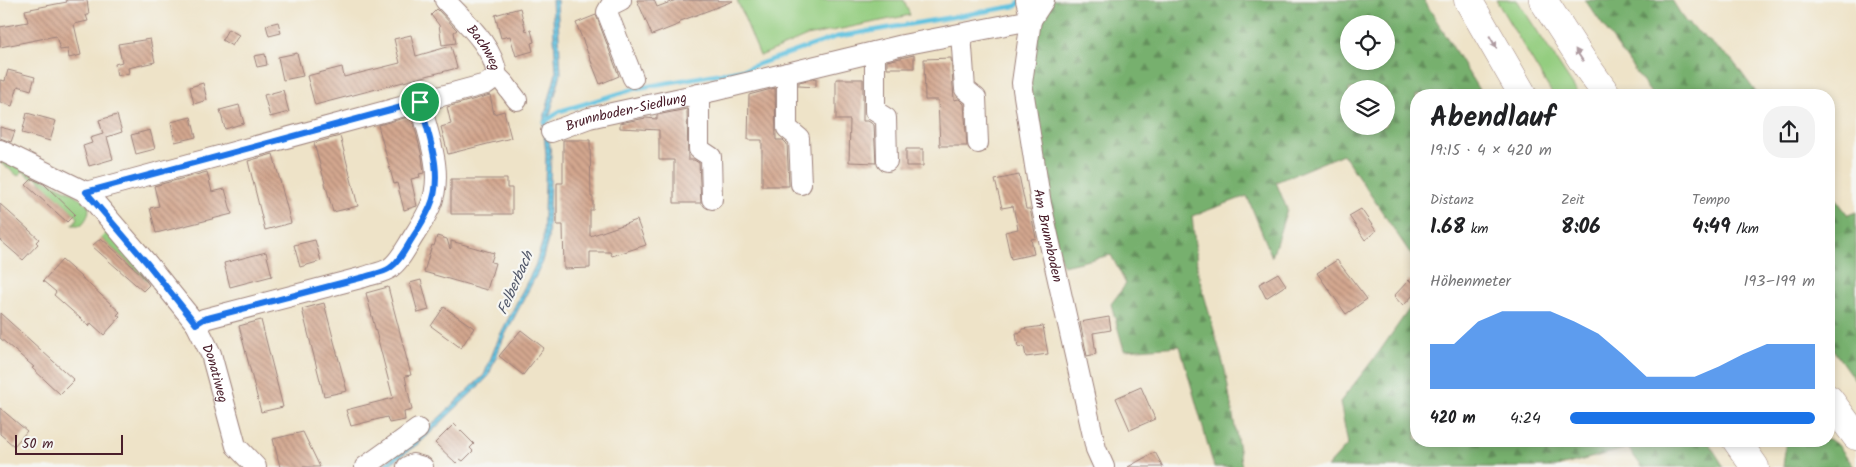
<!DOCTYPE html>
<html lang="de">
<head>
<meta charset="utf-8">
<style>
	:root { --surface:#fff; --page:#f2f2f2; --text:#202124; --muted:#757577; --accent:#1a73e8 }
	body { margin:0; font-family:Kalam,sans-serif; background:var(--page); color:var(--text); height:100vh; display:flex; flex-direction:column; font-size:19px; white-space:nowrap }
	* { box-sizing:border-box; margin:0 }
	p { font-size:16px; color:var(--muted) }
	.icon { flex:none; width:28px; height:28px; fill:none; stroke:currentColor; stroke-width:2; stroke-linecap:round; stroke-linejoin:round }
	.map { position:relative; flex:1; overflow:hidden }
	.drawer { position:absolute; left:1410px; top:89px; width:425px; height:358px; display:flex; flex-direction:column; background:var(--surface); border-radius:20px; box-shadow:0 2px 8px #0003 }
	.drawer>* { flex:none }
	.fabs { position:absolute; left:1340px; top:15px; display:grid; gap:10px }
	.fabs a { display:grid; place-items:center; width:55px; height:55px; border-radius:50%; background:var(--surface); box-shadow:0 2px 8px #0003; font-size:25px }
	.scale { position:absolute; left:15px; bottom:12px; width:108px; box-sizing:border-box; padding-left:5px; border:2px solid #4a1f2b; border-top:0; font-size:14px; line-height:18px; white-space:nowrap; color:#4a1f2b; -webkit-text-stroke:4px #f6f6f2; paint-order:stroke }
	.pin { position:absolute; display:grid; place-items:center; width:42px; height:42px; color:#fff; margin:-21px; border:2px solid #fff; border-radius:50%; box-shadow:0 1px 5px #0007 }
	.round { display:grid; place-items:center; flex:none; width:52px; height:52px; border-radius:20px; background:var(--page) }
	.headline { display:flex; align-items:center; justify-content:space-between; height:85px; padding:0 20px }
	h1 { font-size:28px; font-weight:800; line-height:38px }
	.stats { display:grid; grid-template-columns:repeat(3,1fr); gap:8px; height:85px; padding:5px 20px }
	.stats div { display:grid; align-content:center }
	.stats b { font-size:21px; font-weight:800 }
	.stats small { font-size:14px; font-weight:400 }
	.stats p { font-size:14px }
	.chart { height:140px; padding:10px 20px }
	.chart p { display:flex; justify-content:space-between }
	.chart svg { width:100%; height:90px; margin-top:5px; fill:var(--accent); opacity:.7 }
	ul { padding:0 20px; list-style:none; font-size:16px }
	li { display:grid; grid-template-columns:80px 60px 1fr; align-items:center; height:38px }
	li i { height:12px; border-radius:6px; background:var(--accent) }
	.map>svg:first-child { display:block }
	.green { fill:#94cd80; stroke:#6f7656 }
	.forest { fill:url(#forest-firs); stroke:#60684c; fill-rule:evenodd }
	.water { fill:url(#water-rules); stroke:#567086 }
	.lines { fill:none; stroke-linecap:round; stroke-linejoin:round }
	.stream { stroke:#61c2e0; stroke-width:4.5 }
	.building { fill:url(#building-back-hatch) }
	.minor-casing { stroke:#9c817a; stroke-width:22 }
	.highway-casing { stroke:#9c817a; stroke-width:29 }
	.minor { stroke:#fff; stroke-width:20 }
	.highway { stroke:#fff; stroke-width:28 }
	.oneway { fill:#ae9aa0 }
	.route-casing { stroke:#fff; stroke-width:10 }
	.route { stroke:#1a73e8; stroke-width:6 }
	.labels { text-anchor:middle; stroke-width:4.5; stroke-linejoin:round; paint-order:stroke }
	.street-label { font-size:14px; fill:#4a1f2b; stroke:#f6f6f2 }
	.water-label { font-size:15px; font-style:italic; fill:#52586a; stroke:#f6f6f2 }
</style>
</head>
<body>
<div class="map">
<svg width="1856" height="467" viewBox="0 0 1856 467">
	<defs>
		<pattern id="forest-firs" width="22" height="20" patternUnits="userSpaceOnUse" patternTransform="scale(1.25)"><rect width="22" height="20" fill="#77b06e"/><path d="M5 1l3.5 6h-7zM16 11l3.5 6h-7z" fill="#648f5b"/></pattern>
		<pattern id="water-rules" width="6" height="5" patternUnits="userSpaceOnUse" patternTransform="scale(1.25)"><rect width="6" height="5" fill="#61c2e0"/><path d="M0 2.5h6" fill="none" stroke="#56a6c0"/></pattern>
		<pattern id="building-back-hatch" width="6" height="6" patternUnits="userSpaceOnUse" patternTransform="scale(1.25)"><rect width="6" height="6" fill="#d3a78f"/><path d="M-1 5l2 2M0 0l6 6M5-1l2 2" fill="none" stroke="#ad8775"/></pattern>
	</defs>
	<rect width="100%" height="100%" fill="#f6f6f2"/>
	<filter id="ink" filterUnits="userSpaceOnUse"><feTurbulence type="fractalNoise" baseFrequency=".02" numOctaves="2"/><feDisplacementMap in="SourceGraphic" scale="10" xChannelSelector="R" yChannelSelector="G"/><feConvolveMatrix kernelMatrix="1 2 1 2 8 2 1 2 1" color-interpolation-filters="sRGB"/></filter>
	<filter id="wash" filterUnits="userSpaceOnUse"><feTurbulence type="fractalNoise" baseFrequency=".0096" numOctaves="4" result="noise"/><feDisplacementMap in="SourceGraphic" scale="20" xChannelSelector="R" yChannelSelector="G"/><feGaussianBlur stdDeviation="1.12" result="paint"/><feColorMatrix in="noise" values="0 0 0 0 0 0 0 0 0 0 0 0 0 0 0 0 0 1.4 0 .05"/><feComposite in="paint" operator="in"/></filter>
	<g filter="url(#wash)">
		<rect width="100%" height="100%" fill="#eee3c8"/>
		<path class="green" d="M737 0H904L910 15 807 36 760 56Z
			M1496 0H1517L1579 95H1553Z
			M0 159 71 192 89 206C89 215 87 219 81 225H72L78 218 75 214 35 176 32 179 23 171 18 176 0 162Z
			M105 228H109L151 283 101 238 105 234Z"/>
		<path class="forest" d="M1025 0H1424L1482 95H1416V262L1343 154 1276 182 1287 209 1272 257 1247 196 1192 216 1198 273 1225 370 1242 467H1214L1180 346 1124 350 1111 304 1126 284 1111 255 1063 266 1024 152ZM1349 24H1386V61H1349ZM1349 89H1386V126H1349Z
			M1585 0H1672L1685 21 1732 60 1758 95H1652Z
			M1829 190 1848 215 1856 212V382L1829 344Z
			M1416 299V440H1707L1724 467H1642L1628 448 1556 467H1327L1348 444 1340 402 1379 352Z
			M1829 439 1839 446 1854 467H1783L1786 443 1790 440Z"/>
		<path class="water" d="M552 0H557L561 73 547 125 551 154 548 240 540 268 504 337 488 377 422 441 386 467H379L420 436 484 375 500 335 535 266 543 240 546 155 543 122 556 73Z"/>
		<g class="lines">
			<path class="stream" d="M545 122 560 111 638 88 745 69 836 37 1016 6 1020 2"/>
		</g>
		<g id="blocks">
			<path class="building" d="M66 0H87L89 15H86L88 21 74 24 81 55 69 58 68 49 60 50 56 36 0 47V27L28 22 25 10 67 2Z
				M637 0H654L657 7 676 0 733 1 678 22 680 24 652 35Z
				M520 8 526 31 531 30 534 42 531 43 533 51 516 56 510 36 501 38 495 15Z
				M437 9 457 30 454 32 456 43 442 45 439 25 431 15Z
				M596 15 619 76 600 84 576 23Z
				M278 22 281 33 269 36 266 25Z
				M228 29 239 35 232 46 222 40Z
				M411 35 416 56 451 46 457 68 315 105 307 76 342 67 344 77 400 63 394 39Z
				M150 39 155 62 128 68 129 73 117 76 115 64 122 62 118 44Z
				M297 53 303 76 283 80 278 57Z
				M265 54 267 65 257 67 254 56Z
				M914 55V68H887V61Z
				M951 58 954 100 959 99 964 104 967 146H940L938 100H925L924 59Z
				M8 70 35 77 31 90 18 86 12 106 0 102V80L5 81Z
				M816 78V87L799 86V82Z
				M836 79H863V121H868L874 125 876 163 849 162 850 120H836Z
				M203 83 207 100 194 104 190 87Z
				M775 88 776 140H783L787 144 789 186H762V140H748L749 95Z
				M283 90 289 112 270 117 264 95Z
				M490 95 494 114 504 111 511 138 448 154 441 127 451 124 447 107Z
				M239 105 244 123 225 129 220 110Z
				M687 109 688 160H694L699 163 701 203H674V160H659V130L620 128V123L646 118 657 119V115Z
				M27 113 56 121 50 141 22 133Z
				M117 115 122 132 107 137 113 159 89 166 83 146 92 143 90 138 103 134 99 120Z
				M412 116 422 157 424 173 419 174 420 177 411 179 417 206 404 210 397 183 394 184 378 125Z
				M191 117 196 137 175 142 171 122Z
				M0 127 15 131 11 142 0 138Z
				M150 130 155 149 136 154 131 135Z
				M340 136 358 206 333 212 314 143Z
				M563 140H590L591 197H593V210H590V236L637 220 646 245 612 256 610 252H590V268L564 269 563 225H557V183H563Z
				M906 149H923V166H906Z
				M273 154 291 223 265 230 248 161Z
				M207 172 212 192 225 189 232 214 156 233 150 208 159 206 154 186Z
				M1019 175 1026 209H1030L1036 238 1031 239 1034 254 1011 259 1005 232 1018 229 1013 206 1002 208 995 180Z
				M32 179 44 184 75 214 67 222 26 185Z
				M451 179H507V188H512V214H451Z
				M0 204 39 239 36 242 38 244 23 260 0 240Z
				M1361 209 1376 231 1365 240 1349 216Z
				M437 236 447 239 450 249 451 248V241L494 253 491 262 495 263 487 290 424 272 432 245 434 246Z
				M101 238 141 274 149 285 143 291 92 246Z
				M315 240 321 261 300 267 294 245Z
				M266 252 272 276 230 287 224 263Z
				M62 260 120 312 117 315 120 317 104 335 91 323 89 326 54 295 56 292 43 281Z
				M1337 260 1367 299 1346 314 1317 273Z
				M1278 273 1286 285 1266 298 1259 284Z
				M421 280 429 310 418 313 410 283Z
				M1409 280 1416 285V292L1403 306 1394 296Z
				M388 287 411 375 405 376 412 410 404 412 405 420 389 423 387 417 351 426 346 410 393 398 366 293Z
				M324 303 347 391 324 396 302 309Z
				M444 307 474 328 461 348 431 326Z
				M0 313 74 380 60 394 32 368 34 367 0 338Z
				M1109 317 1111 330 1093 333 1096 354 1087 356 1080 322Z
				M261 320 283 407 261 412 239 326Z
				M1043 326 1048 354 1026 357 1024 346 1018 347 1016 333 1022 332V329Z
				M521 330 544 348 523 375 499 356Z
				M1141 387 1155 419 1130 430 1116 398Z
				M0 408 27 431 14 446 0 434Z
				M454 424 474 444 470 448 473 451 463 461 460 459 456 463 435 443Z
				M303 432 320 467H280L273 439Z
				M1155 452 1163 467H1128Z"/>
		</g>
	</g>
	<g filter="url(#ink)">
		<use href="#blocks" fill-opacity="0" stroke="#9c817a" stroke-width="1"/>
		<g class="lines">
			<g class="minor-casing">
				<g id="minor">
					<path id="s1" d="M445 0C464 21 494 46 497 76L504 83 517 100"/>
					<path d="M621 0 611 5 607 12 633 78"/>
					<path id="s2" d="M1026 0 1031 20 1022 83 1041 204 1096 449 1104 467"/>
					<path d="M961 34 965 89 976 98 978 143"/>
					<path d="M875 52V111L886 118 887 161"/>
					<path d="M787 73V128L799 138 801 184"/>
					<path d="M699 94V149L711 157 712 199"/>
					<path id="s3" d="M551 132 589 118 713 91 903 45 1031 20 1044 0"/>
					<path d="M0 150 86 192 486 84 497 76"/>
					<path id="s4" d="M86 192 147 263 196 324 211 354 236 446 256 467"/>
					<path d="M196 324 204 319 364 277C372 274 383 273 390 268 400 261 406 248 413 237 419 228 425 218 430 207 445 174 428 135 420 102"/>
					<path d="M365 467 418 429"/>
					<path d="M407 467 413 464 423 467"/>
				</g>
			</g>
			<g class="highway-casing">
				<path id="highway" d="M1468 0 1523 95
					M1543 0 1582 60 1607 95
					M1829 399 1856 436
					M1736 440 1755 467"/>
			</g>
			<use href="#minor" class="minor"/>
			<use href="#highway" class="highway"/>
		</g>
		<defs><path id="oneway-solid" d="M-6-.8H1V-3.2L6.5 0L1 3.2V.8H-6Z" transform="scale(1.25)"/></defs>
		<g class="oneway">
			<use href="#oneway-solid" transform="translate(1493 42) rotate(60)"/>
			<use href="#oneway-solid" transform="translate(1579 55) rotate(-123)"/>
		</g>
	</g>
	<g class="lines" filter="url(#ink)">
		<g class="route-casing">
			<path id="route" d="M420 102C428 135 445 174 430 207 425 218 419 228 413 237 406 248 400 261 390 268 383 273 372 274 364 277L204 319 196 324 147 263 86 192Z"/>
		</g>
		<use href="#route" class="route"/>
	</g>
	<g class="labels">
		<g class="street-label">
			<text dy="5" stroke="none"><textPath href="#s1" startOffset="62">Bachweg</textPath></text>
			<text dy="5" stroke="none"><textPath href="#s3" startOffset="78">Brunnboden-Siedlung</textPath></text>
			<text dy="5" stroke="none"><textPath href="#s2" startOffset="239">Am Brunnboden</textPath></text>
			<text dy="5" stroke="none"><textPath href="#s4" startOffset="225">Donatiweg</textPath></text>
		</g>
		<g class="water-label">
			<text transform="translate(515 283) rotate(-66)" y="5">Felberbach</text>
		</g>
	</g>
</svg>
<div class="fabs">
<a><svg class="icon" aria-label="locate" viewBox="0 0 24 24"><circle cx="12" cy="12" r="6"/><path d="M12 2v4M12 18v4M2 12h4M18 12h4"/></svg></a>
<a><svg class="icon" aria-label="layers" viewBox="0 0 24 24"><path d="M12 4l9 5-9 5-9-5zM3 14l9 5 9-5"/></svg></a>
</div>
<div class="scale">50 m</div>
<div class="pin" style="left:420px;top:102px;background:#1e9e55"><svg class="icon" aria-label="arrive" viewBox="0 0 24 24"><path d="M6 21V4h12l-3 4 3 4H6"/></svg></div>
<section class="drawer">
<div class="headline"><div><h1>Abendlauf</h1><p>19:15 · 4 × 420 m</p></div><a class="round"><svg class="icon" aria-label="share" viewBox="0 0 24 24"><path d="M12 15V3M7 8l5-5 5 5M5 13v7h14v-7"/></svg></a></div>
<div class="stats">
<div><p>Distanz</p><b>1.68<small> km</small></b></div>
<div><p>Zeit</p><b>8:06</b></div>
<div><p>Tempo</p><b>4:49<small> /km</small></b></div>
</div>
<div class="chart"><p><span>Höhenmeter</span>193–199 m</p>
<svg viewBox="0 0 160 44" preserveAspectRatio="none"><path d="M0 44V22L10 22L20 11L30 6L40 6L50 6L60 11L70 17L80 27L90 38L100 38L110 38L120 33L130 27L140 22L150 22L160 22V44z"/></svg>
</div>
<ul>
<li><b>420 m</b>4:24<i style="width:100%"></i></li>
</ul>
</section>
</div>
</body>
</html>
